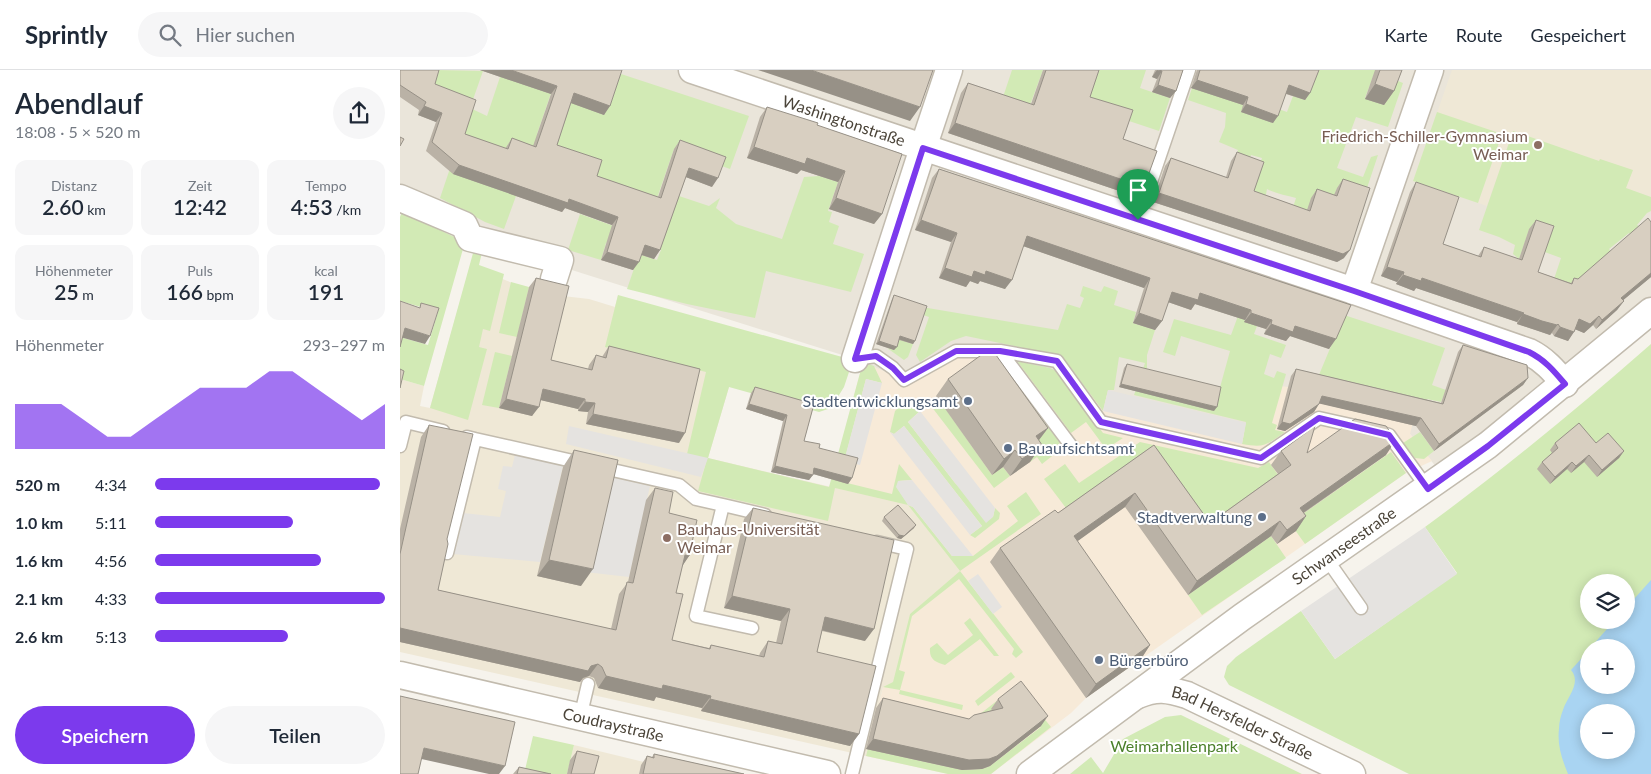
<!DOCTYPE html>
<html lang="de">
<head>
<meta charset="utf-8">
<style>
	:root { --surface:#fff; --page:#f6f6f7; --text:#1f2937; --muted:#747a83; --line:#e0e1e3; --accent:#7c3aed }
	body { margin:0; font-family:Lato,sans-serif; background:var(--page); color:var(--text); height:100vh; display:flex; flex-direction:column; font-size:19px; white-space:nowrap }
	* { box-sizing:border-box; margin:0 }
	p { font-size:16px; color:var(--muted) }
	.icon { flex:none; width:28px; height:28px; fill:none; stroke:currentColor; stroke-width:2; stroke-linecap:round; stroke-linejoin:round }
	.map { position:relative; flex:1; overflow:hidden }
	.drawer { display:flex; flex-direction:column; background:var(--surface); width:400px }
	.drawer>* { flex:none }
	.tools { position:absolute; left:1180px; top:504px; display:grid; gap:10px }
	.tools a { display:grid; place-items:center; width:55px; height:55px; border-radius:50%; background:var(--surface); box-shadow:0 2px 12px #0003; font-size:25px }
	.pin { position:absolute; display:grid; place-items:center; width:42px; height:42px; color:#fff; margin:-51px -21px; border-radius:50% 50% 50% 0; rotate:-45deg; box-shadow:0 0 5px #0007 }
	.pin .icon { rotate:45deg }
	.round { display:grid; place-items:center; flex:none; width:52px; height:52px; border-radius:26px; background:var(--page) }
	.headline { display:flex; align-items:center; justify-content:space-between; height:85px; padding:0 15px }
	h1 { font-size:28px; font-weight:600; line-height:38px }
	.figures { display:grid; grid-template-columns:repeat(3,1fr); gap:8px; height:85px; padding:5px 15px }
	.figures div { display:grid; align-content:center; border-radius:12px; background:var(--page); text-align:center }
	.figures b { font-size:21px; font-weight:600 }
	.figures small { font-size:14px; font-weight:400 }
	.figures p { font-size:14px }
	.chart { height:140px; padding:10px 15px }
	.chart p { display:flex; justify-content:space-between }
	.chart svg { width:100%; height:90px; margin-top:5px; fill:var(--accent); opacity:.7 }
	.button { display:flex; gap:10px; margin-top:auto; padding:10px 15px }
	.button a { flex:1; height:58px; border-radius:30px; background:var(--accent); color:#fff; font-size:20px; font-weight:600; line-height:58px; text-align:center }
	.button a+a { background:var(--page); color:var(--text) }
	ul { padding:0 15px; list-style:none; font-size:16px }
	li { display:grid; grid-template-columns:80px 60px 1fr; align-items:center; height:38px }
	li i { height:12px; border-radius:6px; background:var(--accent) }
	header { display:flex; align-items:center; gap:30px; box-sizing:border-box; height:70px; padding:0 25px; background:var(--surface); border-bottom:1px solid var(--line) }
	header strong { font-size:24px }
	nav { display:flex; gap:28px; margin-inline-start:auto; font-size:18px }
	.search { width:350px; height:45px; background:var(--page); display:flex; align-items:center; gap:12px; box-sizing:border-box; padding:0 18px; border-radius:28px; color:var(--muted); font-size:19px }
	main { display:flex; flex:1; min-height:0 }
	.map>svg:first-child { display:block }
	.residential { fill:#eae5da }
	.commercial { fill:#f7ead8 }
	.education { fill:#efe8d6 }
	.green { fill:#d2eab5; fill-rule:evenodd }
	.parking { fill:#e5e3e0 }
	.water { fill:#a9d4f2; fill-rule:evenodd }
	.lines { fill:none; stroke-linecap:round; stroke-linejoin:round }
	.lane-casing { stroke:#c2bbae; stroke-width:15 }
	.street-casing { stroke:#c2bbae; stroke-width:29 }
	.lane { stroke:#fff; stroke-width:12 }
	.street { stroke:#fff; stroke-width:26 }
	.wall { fill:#bab2a6 }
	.shaded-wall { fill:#979187 }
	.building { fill:#d8cfc1; stroke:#979187 }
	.route-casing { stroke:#fff; stroke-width:10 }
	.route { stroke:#7c3aed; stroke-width:6 }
	.education-dot { fill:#8d6e63; stroke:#fff; stroke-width:2 }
	.service-dot { fill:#5c6f8a; stroke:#fff; stroke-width:2 }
	.labels { text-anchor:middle; stroke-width:4; stroke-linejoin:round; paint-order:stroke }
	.street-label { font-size:16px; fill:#4b4439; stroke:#fff }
	.education-label { font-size:16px; fill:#785e54; stroke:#fff; text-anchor:end }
	.service-label { font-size:16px; fill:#4e5e75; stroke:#fff; text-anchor:end }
	.park-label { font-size:16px; fill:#4a7f2a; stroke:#fff }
</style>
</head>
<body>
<header>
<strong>Sprintly</strong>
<div class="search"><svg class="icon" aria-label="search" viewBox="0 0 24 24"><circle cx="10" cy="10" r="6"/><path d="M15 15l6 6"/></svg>Hier suchen</div>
<nav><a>Karte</a><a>Route</a><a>Gespeichert</a></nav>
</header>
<main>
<section class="drawer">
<div class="headline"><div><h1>Abendlauf</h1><p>18:08 · 5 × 520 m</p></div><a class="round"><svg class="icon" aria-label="share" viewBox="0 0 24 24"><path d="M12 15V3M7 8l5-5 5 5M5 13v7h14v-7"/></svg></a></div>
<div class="figures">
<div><p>Distanz</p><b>2.60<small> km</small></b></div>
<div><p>Zeit</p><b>12:42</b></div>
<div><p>Tempo</p><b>4:53<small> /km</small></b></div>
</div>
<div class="figures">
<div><p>Höhenmeter</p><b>25<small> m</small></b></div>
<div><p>Puls</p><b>166<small> bpm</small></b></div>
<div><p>kcal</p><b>191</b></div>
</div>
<div class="chart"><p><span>Höhenmeter</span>293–297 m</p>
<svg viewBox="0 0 160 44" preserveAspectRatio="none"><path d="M0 44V22L10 22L20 22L30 30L40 38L50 38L60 30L70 22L80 14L90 14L100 14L110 6L120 6L130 14L140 22L150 30L160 22V44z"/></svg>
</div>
<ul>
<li><b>520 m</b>4:34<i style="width:98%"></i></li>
<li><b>1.0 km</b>5:11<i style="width:60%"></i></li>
<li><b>1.6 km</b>4:56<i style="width:72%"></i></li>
<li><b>2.1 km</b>4:33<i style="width:100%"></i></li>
<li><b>2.6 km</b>5:13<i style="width:58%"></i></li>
</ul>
<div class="button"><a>Speichern</a><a>Teilen</a></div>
</section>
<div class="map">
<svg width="1251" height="704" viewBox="0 0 1251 704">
	<rect width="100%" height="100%" fill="#f6f3ec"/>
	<path class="residential" d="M0 0H1251V238L1044 407 1010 364 866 367 692 322 566 275 504 310 455 289 70 168 0 133Z"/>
	<path class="commercial" d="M566 275 692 322 866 367 881 316 1017 336 1010 364 1032 391 1006 403 741 589 686 628 671 643 591 704H548L466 686 483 617 430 417 463 292 504 310Z"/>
	<path class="education" d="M1052 0H1251V127L1207 112 1097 108 1087 136 1013 111Z
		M70 196 115 214 163 226 189 229 215 237 218 225 329 317 308 388 508 435 560 501 510 544 493 612 483 617 466 686 0 582V309L24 316 20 336 30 338Z
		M174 675 248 693 241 695 239 704H167Z"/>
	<path class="green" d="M36 0 83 1 70 38 87 46 100 7 159 0 137 64 170 28 218 3 349 46 330 99 274 79 254 137 116 126 104 159 85 152 40 128 65 54 29 22Z
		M612 0H643L630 35 603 27Z
		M667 0H746L740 18 770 28 759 61 726 50 702 53Z
		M916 0H979L974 4 965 28 993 9 1003 13 988 57 956 47 937 98 963 107 971 87 978 85 964 127 937 118 931 135 894 178 881 174 896 128C886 125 876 124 867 119L864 135 848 129 862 88 851 85 847 96 835 92 838 80 819 72 825 57 826 43 788 30 795 9 887 42 893 26 905 30Z
		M1037 42 1102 64 1078 133 1013 111Z
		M1113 61 1199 91 1200 89 1233 100 1226 118 1251 127V141L1247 143 1237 155 1242 158 1232 166 1229 163 1209 179 1217 189 1184 223 1153 212 1161 188 1142 181 1129 160 1119 189 1113 184 1115 175 1099 167 1079 160Z
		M419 106 438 112 428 141 432 142 429 152 439 156 433 174 464 184 451 222 366 201 355 248 287 234 227 219 239 184 257 190 261 180 257 178 276 125 309 136 320 128 316 138 336 154 382 169 404 107Z
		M2 142 65 172 24 316 0 309V267L28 275 38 242 0 231V147Z
		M180 144 225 160 206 173 201 190 168 180Z
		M75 176 83 178 79 195 104 204 90 261 83 259 79 277 87 279 68 350 30 338Z
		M111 212 129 217 117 267 99 263Z
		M683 216 701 222 704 216 718 221 714 235 736 242 733 253 755 260 747 285V303L819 321 830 281 781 266 775 286 763 282 774 249 831 265 838 246 857 256 854 264 886 275 881 288 870 284 864 304 874 308 877 301 886 304 872 353 877 355 875 360 885 362C866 375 865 378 842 374L846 352 734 325 745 293 719 287 714 320H708L703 341 662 286 566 266 551 271 520 292 516 285 529 247 514 242 504 271 513 274 508 287 504 290 487 278 494 280 510 235 658 260 667 234 680 238 684 228 680 226Z
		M218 225 453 290 444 317 431 338 419 342 329 317 308 388 429 417 463 292 474 296 482 313 466 309 439 411 492 424 499 394 512 410 498 411 508 435 513 437 552 486H573L618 451 607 436 626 422 641 444 560 501 623 582 616 588 612 584 614 579 559 509 512 546 499 600 505 602 500 620 563 635 562 640 499 624 500 620 483 617 493 612 510 544 560 501 508 435 435 418 428 451 298 421 307 389 287 384 306 302 205 277Z
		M944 245 1045 278 1032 315 1046 320 1041 332 1027 329 1024 338 916 312Z
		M1251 274V704H1009L829 615 824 607 827 596 836 587 901 541 935 589 1057 503 1025 457C1103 400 1178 338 1251 274ZM1189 512H1226V550H1189ZM1189 578H1226V615H1189ZM1189 642H1226V680H1189Z
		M95 282 112 286 99 338 82 335Z
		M617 291 650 298 658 302 703 363 723 368 706 379 686 352 671 363Z
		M605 295 660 373 652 379 656 383 642 394 637 387 630 392 624 383Z
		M505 331H509L520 341 508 352 555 413 593 447 595 438 600 443 599 449 575 468 570 465 582 456 504 356 494 364 490 362 495 341Z
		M540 331 592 405 603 397 610 406 594 418 531 336Z
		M1020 362 1034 381 1024 389 1015 388 1003 373Z
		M740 372 858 398 869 392 881 409 800 467 744 389 669 442 644 409 665 394 679 413Z
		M991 382 1006 403 905 474 890 453Z
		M871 466 886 488 802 545 788 525Z
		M570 548 599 586H594L580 569 545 595C536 592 529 590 530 578L537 573 548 585 573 565 564 553Z
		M611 602 615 607 578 636 575 631Z
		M617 615 651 657 591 704H548L466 686 479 634 504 639 485 683 562 700 582 699 590 696 641 657 592 639 594 644 575 648Z
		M781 645 902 704H670L691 687 703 703 723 669 765 647Z
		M133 666 174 675 167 704H124Z"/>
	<path class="parking" d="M466 309 482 313 460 395 444 391Z
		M708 320 846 353 842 374 703 341Z
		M520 341 595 438 593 447 586 453 508 352Z
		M169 356 308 388 301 407 166 374Z
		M504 356 582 456 570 465 490 362 494 364Z
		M115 385 163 396 140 492 53 484 63 443 100 447 106 421 98 419 103 396 112 397Z
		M206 406 250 416 229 507 185 502Z
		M512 410 573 486H552L513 437 508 435 496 417 498 411Z
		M1025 457 1057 504 935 589 901 541Z
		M578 504 602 537 593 544 568 511Z"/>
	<path class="water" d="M1251 510V704H1168C1162 689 1157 675 1159 659 1159 652 1161 645 1163 640 1167 627 1182 613 1171 600L1189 580V615H1226V578L1191 577 1215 550H1226V538ZM1189 642H1226V680H1189Z"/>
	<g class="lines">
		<g class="lane-casing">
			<path id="lane" d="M738 150 789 0
				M600 281 672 377
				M455 289 476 286 493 298 504 310 556 281H600L657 291 701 352 861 388 919 348 964 358
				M983 363 989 365 1028 419
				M75 369 279 415 296 429 323 435
				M0 376 6 352 43 361
				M47 483 75 369 67 367
				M926 488 961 538
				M352 558 296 546 323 435 365 445
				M180 648 188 614
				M452 704 507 479 477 472"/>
		</g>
		<g class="street-casing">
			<g id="street">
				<path id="s1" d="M292 0 954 221 1129 282C1145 290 1154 301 1165 314"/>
				<path d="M0 128 64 155 70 168 160 190 154 209"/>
				<path d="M954 221 1030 0"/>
				<path d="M455 289 523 78 549 0"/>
				<path id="s2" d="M0 605 427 704"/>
				<path id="s3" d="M738 625C757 617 767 619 787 625L952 704"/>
				<path id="s4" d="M630 704 842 547 1088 375 1251 241"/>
			</g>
		</g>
		<use href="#lane" class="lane"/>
		<use href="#street" class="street"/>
	</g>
	<path class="wall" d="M0 0 35 14 65 64 105 79 112 68 133 76 151 24 80 0H222L204 45 171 33 157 75 197 106 258 127 274 79 280 70 312 117 286 107 260 180 254 189 241 185 233 200 201 190 212 155 165 138 162 142 53 104 26 81 36 52 18 45 19 40 0 27Z
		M643 0H699L690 27 723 69 737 127 548 63 561 23 568 13 631 34Z
		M755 0H783L776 21 770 28 752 22 757 9 752 7Z
		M797 0H919L910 23 905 30 886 24 873 53 841 42 843 35 791 18Z
		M975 0H1002L994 21 984 35 965 29Z
		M367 37 417 55 482 144 474 154 429 139 438 112 401 100 397 104 347 88 360 47Z
		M837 82 854 121 907 140 911 128 917 119 934 125 937 118 943 109 944 188 937 192 753 132 765 96 771 88 826 107 831 91Z
		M539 99 951 235 929 279 890 266 886 271 864 264 866 259 844 252 845 250 795 234 791 240 768 232 762 251 755 260 733 253 744 218 623 176 605 219 580 211 578 214 570 211 566 217 539 208 551 172 515 160 532 108Z
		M1016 112 1043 174 1078 186 1084 177 1119 189 1129 159 1136 150 1138 202 1171 213 1174 208 1178 209 1251 152V207L1223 230 1224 231 1217 240 1196 259 1193 255 1184 263 1175 259 1168 271 1154 266 1152 263 1150 265 1136 260 1117 254V252L1016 218 1014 221 996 214 997 212 981 206 1010 122Z
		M136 208 151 290 188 299 189 295 196 285 202 287 209 276 279 373 186 354 188 342 178 341V339L141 330 132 346 99 338 129 217Z
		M494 225 515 271 513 274 499 270 494 280 476 274 492 229Z
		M1063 275 1128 308 1123 315 1034 381 1016 356 919 333 914 342 885 361 877 359 891 306 896 299 1041 333 1058 282Z
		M727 294 814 341 719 317 724 298Z
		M548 309 648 358 638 371 630 392 610 406 603 397 592 405 536 326Z
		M355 317 414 334 404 371 419 378 452 408 448 414 413 404 409 410 371 402 383 351 346 339 351 323Z
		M29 355 47 469 38 520 211 559 219 524 228 512 246 430 255 418 269 443 289 486 282 496 276 523 272 570 309 578 311 575 359 586 360 583 368 571 376 573 381 551 324 538 344 449 353 438 465 571 422 561 417 582 459 664 450 676 301 641 302 638 256 627 254 631 198 618 194 608 189 606 183 608 180 612 0 572V459L21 367Z
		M1155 373H1196L1224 381 1219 388 1197 407 1184 392 1171 403 1167 399 1150 414 1137 399 1142 392 1152 383 1150 380Z
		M754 375 810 453 878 404 871 395 881 381 907 383 986 385 904 443 906 446 896 461 877 474 871 466 788 525 725 437 677 471 750 575 741 589 686 628 590 492 600 478 658 443Z
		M174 380 181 516 137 506 163 397Z
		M484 447 514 458 501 469 497 468 482 451Z
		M483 628 569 649 592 640 591 639 598 629 641 656 590 696 582 699 562 700 466 679 476 638Z
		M177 681 194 704H167L170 690Z
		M254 684 344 704H239L241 695 247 686 252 687Z
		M119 697 151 704H113Z"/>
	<path class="shaded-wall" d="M80 0H111L157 16 151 24Z
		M358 0H411L520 37 510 51Z
		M757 0 762 1 757 9 752 7Z
		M797 10 848 27 843 35 791 18Z
		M975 14 994 21 984 35 965 29Z
		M758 15 776 21 770 28 752 22Z
		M889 15 910 23 905 30 884 23Z
		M174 23 210 36 204 45 168 32Z
		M846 34 878 46 873 53 841 42Z
		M24 36 42 43 36 52 18 45Z
		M555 53 744 117 737 127 548 63Z
		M354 77 407 88 445 101 438 112 401 100 397 104 347 88Z
		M59 95 169 129 218 147 212 155 165 138 162 142 53 104Z
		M289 98 318 108 312 117 283 106Z
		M759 123 950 180 944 188 937 192 753 132Z
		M436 128 482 144 474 154 429 139Z
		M521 150 557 163 551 172 515 160Z
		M627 166 750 208 744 218 620 175Z
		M245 175 260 180 254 189 239 184Z
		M207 182 239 192 233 200 201 190Z
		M987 197 1004 202 997 212 981 206Z
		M545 198 574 201H586L612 210 605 219 580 211 578 214 570 211 566 217 539 208Z
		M1251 203V207L1215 237 1221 228Z
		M1003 205 1022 208 1124 243 1117 252 1016 218 1014 221 996 214Z
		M772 222 800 223 851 240 845 250 795 234 791 240 765 231Z
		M1224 231 1217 240 1196 259 1202 250Z
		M739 243 762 251 755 260 733 253Z
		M851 243 872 250 866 259 844 252Z
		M1123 244 1158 254 1150 265 1117 254Z
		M1199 246 1193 255 1184 263 1172 258 1179 249Z
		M871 254 895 256 936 269 929 279 890 266 886 271 864 264Z
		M1160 257 1174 262 1168 271 1154 266Z
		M5 258 30 266 25 274 0 267Z
		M500 266 515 271 513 274 498 269Z
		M479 271 497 277 494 280 476 274Z
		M1128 308 1123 315 1034 381 1039 374Z
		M721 314 817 337 814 341 719 317Z
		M143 319 185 329 178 339 136 329Z
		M922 326 1021 348 1016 356 917 333Z
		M106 329 139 337 132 346 99 338Z
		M185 332 195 333 188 342 178 341Z
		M349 334 387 345 383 351 346 339Z
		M919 334 914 342 885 361 877 359 882 352Z
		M193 344 285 363 279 373 186 354Z
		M648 358 636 374V366Z
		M996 370 986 385 890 452 900 438Z
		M642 375 630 392 610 406 622 389Z
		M615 380 603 397 592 405 604 389Z
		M1224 381 1219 388 1197 407 1202 400Z
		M1189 385 1184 392 1171 403 1176 396Z
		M1172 392 1167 399 1150 414 1155 407Z
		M375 396 413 405 409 410 371 402Z
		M414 398 452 408 448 414 410 403Z
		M735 423 725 437 664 481 674 466Z
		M906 446 896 461 877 474 887 460Z
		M880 451 871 466 788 525 797 511Z
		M516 455 514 458 501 469 497 468 499 465Z
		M285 485 289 486 281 498Z
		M149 490 193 499 181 516 137 506Z
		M332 526 390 539 381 551 324 538Z
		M425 547 474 559 465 571 417 559Z
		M0 558 198 594 189 606 183 608 180 612 0 572Z
		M750 575 741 589 686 628 696 614Z
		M206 606 263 615 311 626 302 638 256 627 254 631 198 618Z
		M310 629 459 664 450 676 301 641Z
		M648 646 641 656 590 696 582 699 562 700 466 679 473 669Z
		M24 678 105 696 99 704H89L17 688Z"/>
	<path class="building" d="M0 0H39L35 14 76 30 65 64 108 79 112 68 136 77 157 16 111 0H222L210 36 174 23 157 75 202 90 197 106 261 128 280 70 326 87 318 108 289 98 260 180 245 175 239 192 207 182 218 147 169 129 168 133 59 95 32 72 42 43 24 36 26 32 0 15Z
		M411 0H533L520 37Z
		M646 0H699L690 27 733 40 723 69 757 81 744 117 555 53 568 13 634 35Z
		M759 0H783L776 21 758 15 762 1Z
		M800 0H919L910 23 889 15 878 46 846 34 848 27 797 10Z
		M980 0H1002L994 21 975 14Z
		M367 37 418 53 417 55 502 84 482 144 436 128 445 101 407 88 405 94 354 77Z
		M0 67 4 69 0 76Z
		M837 82 864 92 854 121 910 141 917 119 937 126 943 109 970 118 950 180 943 184 759 123 771 88 828 108Z
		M539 99 951 235 936 269 895 256 893 262 871 254 872 250 851 243V240L800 223 798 230 772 222 762 251 739 243 750 208 627 166 612 210 586 201 585 205 574 201 572 207 545 198 557 163 521 150Z
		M1016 112 1059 127 1043 174 1081 187 1084 177 1122 190 1136 150 1154 156 1138 202 1172 214 1174 208 1178 209 1248 148 1251 152V203L1221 228 1224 231 1202 250 1199 246 1190 254 1179 249 1174 262 1160 257 1158 254 1157 255 1142 251 1123 244 1124 243 1022 208 1021 211 1003 205 1004 202 987 197Z
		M136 208 169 216 151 290 192 300 196 285 206 288 209 276 300 299 285 363 193 344 195 333 185 332V329L143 319 139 337 106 329Z
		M494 225 527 236 515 271 500 266 497 277 479 271Z
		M0 231 20 238 21 233 39 238 30 266 5 258 0 277Z
		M1063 275 1127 295 1128 308 1039 374 1021 348 922 326 919 334 890 354 882 352 896 299 1043 334Z
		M591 278 648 358 636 366 642 375 622 389 615 380 604 389 548 309Z
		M727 294 821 317 817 337 721 314Z
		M0 299 4 301 0 318Z
		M355 317 414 334 404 371 420 374 419 378 458 388 452 408 414 398 413 405 375 396 387 345 349 334Z
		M955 349 986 356 996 370 900 438 906 446 887 460 880 451 797 511 735 423 674 466 750 575 696 614 600 478 655 440 658 443 754 375 810 453 891 395 881 381 915 356 907 383Z
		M1179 353 1196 373 1208 363 1224 381 1202 400 1189 385 1176 396 1172 392 1155 407 1142 392 1158 378 1155 373Z
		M29 355 73 364 47 469 48 474 38 520 216 560 227 512 233 513 255 418 273 422 269 443 297 450 289 486 285 485 276 523 283 524 272 570 310 579 311 575 364 587 368 571 382 574 390 539 332 526 353 438 494 470 474 559 425 547 417 582 476 596 459 664 310 629 311 626 263 615 262 619 206 606 202 597 198 594 191 596 188 601 0 558V484Z
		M174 380 218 390 193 499 149 490Z
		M498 435 516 455 504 466 499 465 484 447Z
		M621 611 648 646 597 686 589 689 569 690 473 669 483 628 569 649 574 645 603 638 598 629Z
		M0 626 115 652 105 696 24 678 18 704H0Z
		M177 681 199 686 194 704H171Z
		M254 684 344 704H243L247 686 254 688Z
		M119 697 151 704H117Z"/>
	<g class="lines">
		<g class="route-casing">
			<path id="route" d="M523 78 954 221 1129 282C1145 290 1154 301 1165 314L1088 376 1028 419 989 365 919 348 861 388 701 352 657 291 600 281H556L504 310 493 298 476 286 455 289Z"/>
		</g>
		<use href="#route" class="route"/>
	</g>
	<g class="education-dot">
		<circle cx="1138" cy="75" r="5"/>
		<circle cx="267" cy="468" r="5"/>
	</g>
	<g class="service-dot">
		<circle cx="568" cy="331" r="5"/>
		<circle cx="608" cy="378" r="5"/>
		<circle cx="862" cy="447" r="5"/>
		<circle cx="699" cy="590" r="5"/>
	</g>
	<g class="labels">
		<g class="street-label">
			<text dy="6" stroke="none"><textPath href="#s1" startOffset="160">Washingtonstraße</textPath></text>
			<text dy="6" stroke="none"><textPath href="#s4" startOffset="388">Schwanseestraße</textPath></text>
			<text dy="6" stroke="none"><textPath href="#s3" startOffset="112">Bad Hersfelder Straße</textPath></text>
			<text dy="6" stroke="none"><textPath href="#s2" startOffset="219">Coudraystraße</textPath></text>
		</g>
		<g class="education-label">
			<text x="1128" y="72">Friedrich-Schiller-Gymnasium<tspan x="1128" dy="18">Weimar</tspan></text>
			<text x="277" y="465" text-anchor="start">Bauhaus-Universität<tspan x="277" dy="18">Weimar</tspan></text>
		</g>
		<g class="service-label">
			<text x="558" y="337">Stadtentwicklungsamt</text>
			<text x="618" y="384" text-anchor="start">Bauaufsichtsamt</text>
			<text x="852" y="453">Stadtverwaltung</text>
			<text x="709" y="596" text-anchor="start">Bürgerbüro</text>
		</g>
		<g class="park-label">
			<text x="774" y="682">Weimarhallenpark</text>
		</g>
	</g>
</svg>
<div class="tools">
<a><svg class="icon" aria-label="layers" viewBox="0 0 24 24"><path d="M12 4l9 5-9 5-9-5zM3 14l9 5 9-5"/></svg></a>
<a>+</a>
<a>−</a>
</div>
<div class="pin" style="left:738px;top:150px;background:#1e9e55"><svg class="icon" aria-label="arrive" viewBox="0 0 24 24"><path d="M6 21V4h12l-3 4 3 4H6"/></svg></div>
</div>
</main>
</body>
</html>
